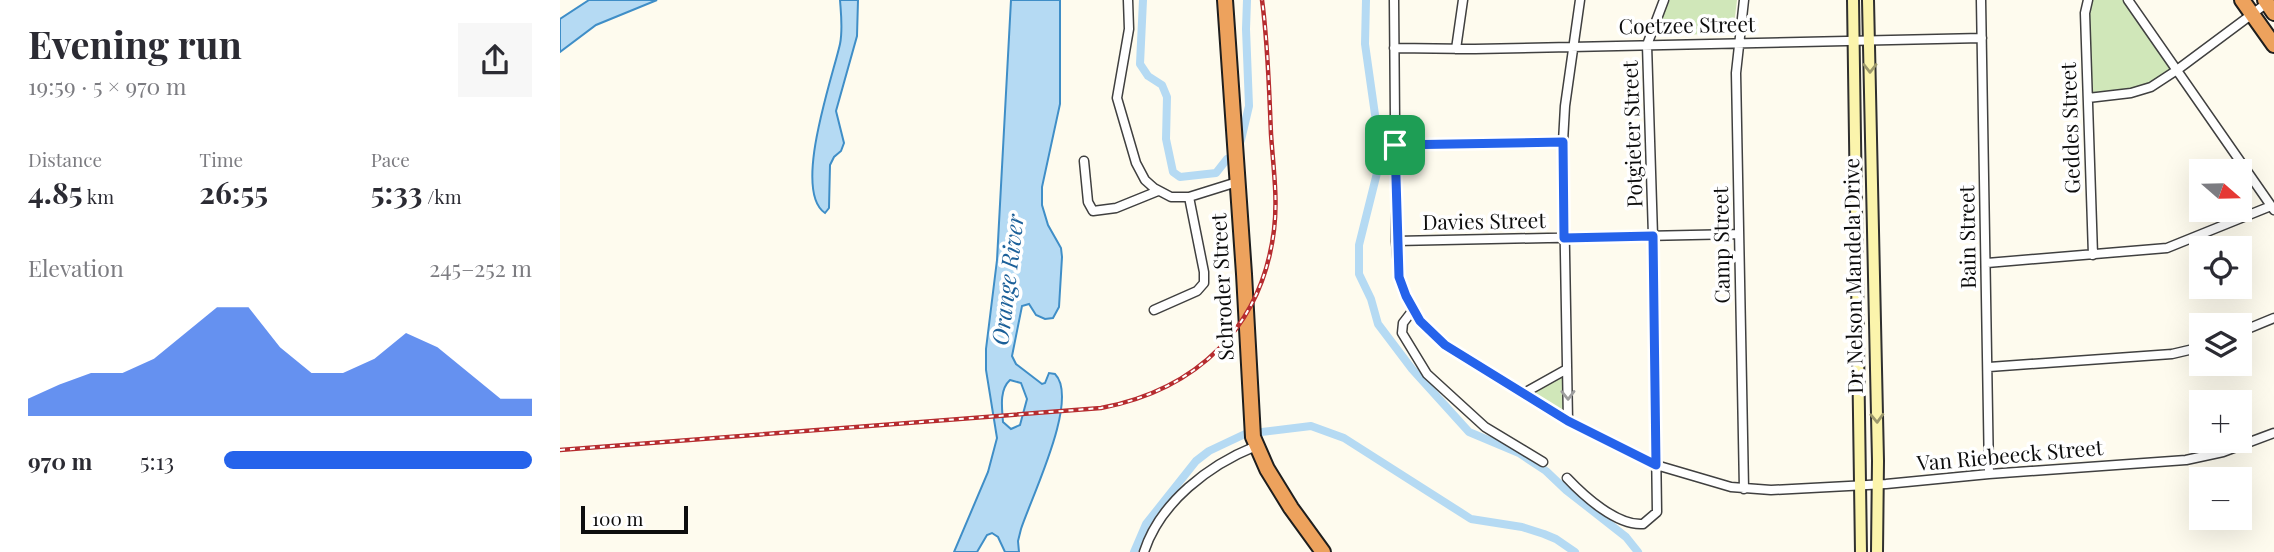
<!DOCTYPE html>
<html lang="en">
<head>
<meta charset="utf-8">
<style>
	:root { --surface:#fff; --page:#f7f7f7; --text:#2b2b33; --muted:#7c7c81; --accent:#2563eb }
	body { margin:0; font-family:"Playfair Display",serif; background:var(--page); color:var(--text); height:100vh; display:flex; flex-direction:column; font-size:26px; white-space:nowrap }
	* { box-sizing:border-box; margin:0 }
	p { font-size:23px; color:var(--muted) }
	.icon { flex:none; width:38px; height:38px; fill:none; stroke:currentColor; stroke-width:2; stroke-linecap:round; stroke-linejoin:round }
	.map { position:relative; flex:1; overflow:hidden }
	.side { display:flex; flex-direction:column; background:var(--surface); width:560px }
	.side>* { flex:none }
	.needle { width:46px; rotate:110deg }
	.buttons { position:absolute; left:1629px; top:159px; display:grid; gap:14px }
	.buttons a { display:grid; place-items:center; width:63px; height:63px; border-radius:0px; background:var(--surface); box-shadow:0 7px 28px #0002; font-size:35px }
	.scale { position:absolute; left:21px; bottom:18px; width:107px; box-sizing:border-box; padding-left:7px; border:4px solid #0d0d0d; border-top:0; font-size:19px; line-height:24px; white-space:nowrap; color:#0d0d0d; -webkit-text-stroke:5px #fff; paint-order:stroke }
	.pin { position:absolute; display:grid; place-items:center; width:60px; height:60px; color:#fff; margin:-30px; border-radius:14px; box-shadow:0 4px 10px #0006 }
	.round { display:grid; place-items:center; flex:none; width:74px; height:74px; border-radius:0px; background:var(--page) }
	.head { display:flex; align-items:center; justify-content:space-between; height:119px; padding:0 28px }
	h1 { font-size:38px; font-weight:700; line-height:52px }
	.figures { display:grid; grid-template-columns:repeat(3,1fr); gap:10px; height:119px; padding:7px 28px }
	.figures div { display:grid; align-content:center }
	.figures b { font-size:30px; font-weight:700 }
	.figures small { font-size:19px; font-weight:400 }
	.figures p { font-size:19px }
	.chart { height:196px; padding:14px 28px }
	.chart p { display:flex; justify-content:space-between }
	.chart svg { width:100%; height:126px; margin-top:7px; fill:var(--accent); opacity:.7 }
	ul { padding:0 28px; list-style:none; font-size:23px }
	li { display:grid; grid-template-columns:112px 84px 1fr; align-items:center; height:52px }
	li i { height:18px; border-radius:9px; background:var(--accent) }
	main { display:flex; flex:1; min-height:0 }
	.map>svg:first-child { display:block }
	.green { fill:#d0e7b9 }
	.water { fill:#b5daf3; stroke:#3f8ec7; stroke-width:2; fill-rule:evenodd }
	.lines { fill:none; stroke-linecap:round; stroke-linejoin:round }
	.canal { stroke:#b5daf3; stroke-width:8 }
	.street-casing { stroke:#404040; stroke-width:11 }
	.secondary-casing { stroke:#2f2f2f; stroke-width:14 }
	.highway-casing { stroke:#1e1e1e; stroke-width:18 }
	.street { stroke:#fff; stroke-width:8 }
	.secondary { stroke:#fbf4ac; stroke-width:10 }
	.highway { stroke:#eda25d; stroke-width:14 }
	.rail-casing { stroke:#b62c2f; stroke-width:4.5 }
	.rail { stroke:#fff; stroke-width:2; stroke-dasharray:5; stroke-linecap:butt }
	.oneway { stroke:#9c986c }
	.oneway2 { stroke:#9e9e9e }
	.route-casing { stroke:#fff; stroke-width:14 }
	.route { stroke:#2563eb; stroke-width:9 }
	.labels { text-anchor:middle; stroke-width:7; stroke-linejoin:round; paint-order:stroke }
	.street-label { font-size:21px; fill:#0d0d0d; stroke:#fff }
	.water-label { font-size:23px; font-style:italic; fill:#1c6099; stroke:#fff }
</style>
</head>
<body>
<main>
<section class="side">
<div class="head"><div><h1>Evening run</h1><p>19:59 · 5 × 970 m</p></div><a class="round"><svg class="icon" aria-label="share" viewBox="0 0 24 24"><path d="M12 15V3M7 8l5-5 5 5M5 13v7h14v-7"/></svg></a></div>
<div class="figures">
<div><p>Distance</p><b>4.85<small> km</small></b></div>
<div><p>Time</p><b>26:55</b></div>
<div><p>Pace</p><b>5:33<small> /km</small></b></div>
</div>
<div class="chart"><p><span>Elevation</span>245–252 m</p>
<svg viewBox="0 0 160 44" preserveAspectRatio="none"><path d="M0 44V38L10 33L20 29L30 29L40 24L50 15L60 6L70 6L80 20L90 29L100 29L110 24L120 15L130 20L140 29L150 38L160 38V44z"/></svg>
</div>
<ul>
<li><b>970 m</b>5:13<i style="width:100%"></i></li>
</ul>
</section>
<div class="map">
<svg width="1714" height="552" viewBox="0 0 1714 552">
	<rect width="100%" height="100%" fill="#fefbee"/>
	<path class="green" d="M1108 0H1177L1173 33 1093 36Z
		M1527 0H1566L1614 69 1591 86 1576 91 1527 95Z
		M1005 375 1007 414 971 393Z"/>
	<path class="water" d="M29 0H97L36 25 0 52V19Z
		M280 0H298L297 36 276 111 284 143 281 151 274 157 270 165 269 208 265 213C232 191 273 76 280 44 283 29 281 14 280 0Z
		M451 0H500V104L482 187V205L488 225 501 248 502 257 499 307 493 318 485 319 476 315 469 304 462 306 452 356 456 364 482 384 485 383 489 373 495 374C520 399 471 498 461 529L458 541 459 552H445L438 537 432 533 427 535 417 552H394L428 472 437 438 426 370V349L437 260ZM450 380 461 383 467 399 460 425 451 429 443 422C442 408 439 390 450 380Z"/>
	<g class="lines">
		<path class="canal" d="M583 0 580 64 588 76 602 85 607 97 606 139 613 172 620 177 656 173 667 159
			M806 0 805 44 821 157 799 245V274L811 299 818 324 852 369 909 432 959 453 986 471 1006 490 1066 537 1078 552
			M681 140 689 106 686 29 687 0
			M574 552 586 524 636 461 649 451 685 434 751 426 784 438 911 519 962 527 984 534 996 539 1015 552"/>
		<g class="street-casing">
			<path id="street" d="M568 0 569 29 557 98 576 163 585 180 594 188 611 197H629
				M834 0 836 241 839 277 846 296 860 321 885 345 1008 421 1056 446 1096 465 1171 487 1211 490 1326 484 1429 474 1626 460 1663 452 1714 433
				M1184 0 1176 73 1184 489
				M1421 0 1429 474
				M1528 0 1525 13 1533 255
				M1568 0 1714 210
				M834 48 915 49 1422 38
				M896 49 903 0
				M1528 98 1571 93 1591 87 1617 70 1707 3
				M835 145 1003 142
				M524 161 528 202 533 211 556 208 598 191
				M836 241 1179 234
				M1427 263 1607 248 1711 206
				M594 310 637 291 644 283V272L629 197 677 182
				M853 310 843 323 842 333 867 374 925 427 983 462
				M1680 332 1714 318
				M1429 367 1612 354 1642 347
				M964 393 1007 369
				M1008 421 1003 142 1005 106 1020 0
				M1007 478C1024 496 1057 526 1083 524L1097 512 1093 236 1087 45 1104 0
				M584 552C600 502 649 465 696 446"/>
		</g>
		<g class="secondary-casing">
			<path id="secondary" d="M1293 0 1301 552
				M1308 0 1318 461 1317 552"/>
		</g>
		<g class="highway-casing">
			<path id="highway" d="M665 0 684 274 693 437 707 469 731 508 763 552
				M1682 0 1714 45
				M1705 0 1714 13"/>
		</g>
		<use href="#street" class="street"/>
		<use href="#secondary" class="secondary"/>
		<use href="#highway" class="highway"/>
		<g class="rail-casing">
			<path id="rail" d="M0 450 541 408C636 390 702 328 714 230 718 198 713 165 711 134 709 89 708 44 702 0"/>
		</g>
		<use href="#rail" class="rail"/>
	</g>
	<defs><path id="oneway-chevron" d="M-2-3.5L2.5 0L-2 3.5" fill="none" stroke-width="1.6" stroke-linecap="round" stroke-linejoin="round" transform="scale(1.75)"/></defs>
	<g class="oneway">
		<use href="#oneway-chevron" transform="translate(1310 68) rotate(90)"/>
		<use href="#oneway-chevron" transform="translate(1317 418) rotate(88)"/>
	</g>
	<use class="oneway2" href="#oneway-chevron" transform="translate(1008 395) rotate(89)"/>
	<g class="lines">
		<g class="route-casing">
			<path id="route" d="M1003 142 1004 238 1093 236 1096 465 1008 421 885 345 860 321 846 296 839 277 835 145Z"/>
		</g>
		<use href="#route" class="route"/>
	</g>
	<g class="labels">
		<g class="street-label">
			<text transform="translate(1127 26) rotate(-1)" y="7">Coetzee Street</text>
			<text transform="translate(1511 128) rotate(-92)" y="7">Geddes Street</text>
			<text transform="translate(1073 134) rotate(-92)" y="7">Potgieter Street</text>
			<text transform="translate(924 222) rotate(-1)" y="7">Davies Street</text>
			<text transform="translate(1408 237) rotate(-91)" y="7">Bain Street</text>
			<text transform="translate(1162 245) rotate(-91)" y="7">Camp Street</text>
			<text transform="translate(1294 276) rotate(-91)" y="7">Dr Nelson Mandela Drive</text>
			<text transform="translate(663 287) rotate(-93)" y="7">Schroder Street</text>
			<text transform="translate(1450 456) rotate(-5)" y="7">Van Riebeeck Street</text>
		</g>
		<g class="water-label">
			<text transform="translate(448 280) rotate(-83)" y="8">Orange River</text>
		</g>
	</g>
</svg>
<div class="buttons">
<a><svg class="needle" viewBox="-14 -14 28 28"><path d="M0-13l5 13h-10z" fill="#e53935"/><path d="M0 13l5-13h-10z" fill="#7c7c81"/></svg></a>
<a><svg class="icon" aria-label="locate" viewBox="0 0 24 24"><circle cx="12" cy="12" r="6"/><path d="M12 2v4M12 18v4M2 12h4M18 12h4"/></svg></a>
<a><svg class="icon" aria-label="layers" viewBox="0 0 24 24"><path d="M12 4l9 5-9 5-9-5zM3 14l9 5 9-5"/></svg></a>
<a>+</a>
<a>−</a>
</div>
<div class="scale">100 m</div>
<div class="pin" style="left:835px;top:145px;background:#1e9e55"><svg class="icon" aria-label="arrive" viewBox="0 0 24 24"><path d="M6 21V4h12l-3 4 3 4H6"/></svg></div>
</div>
</main>
</body>
</html>
